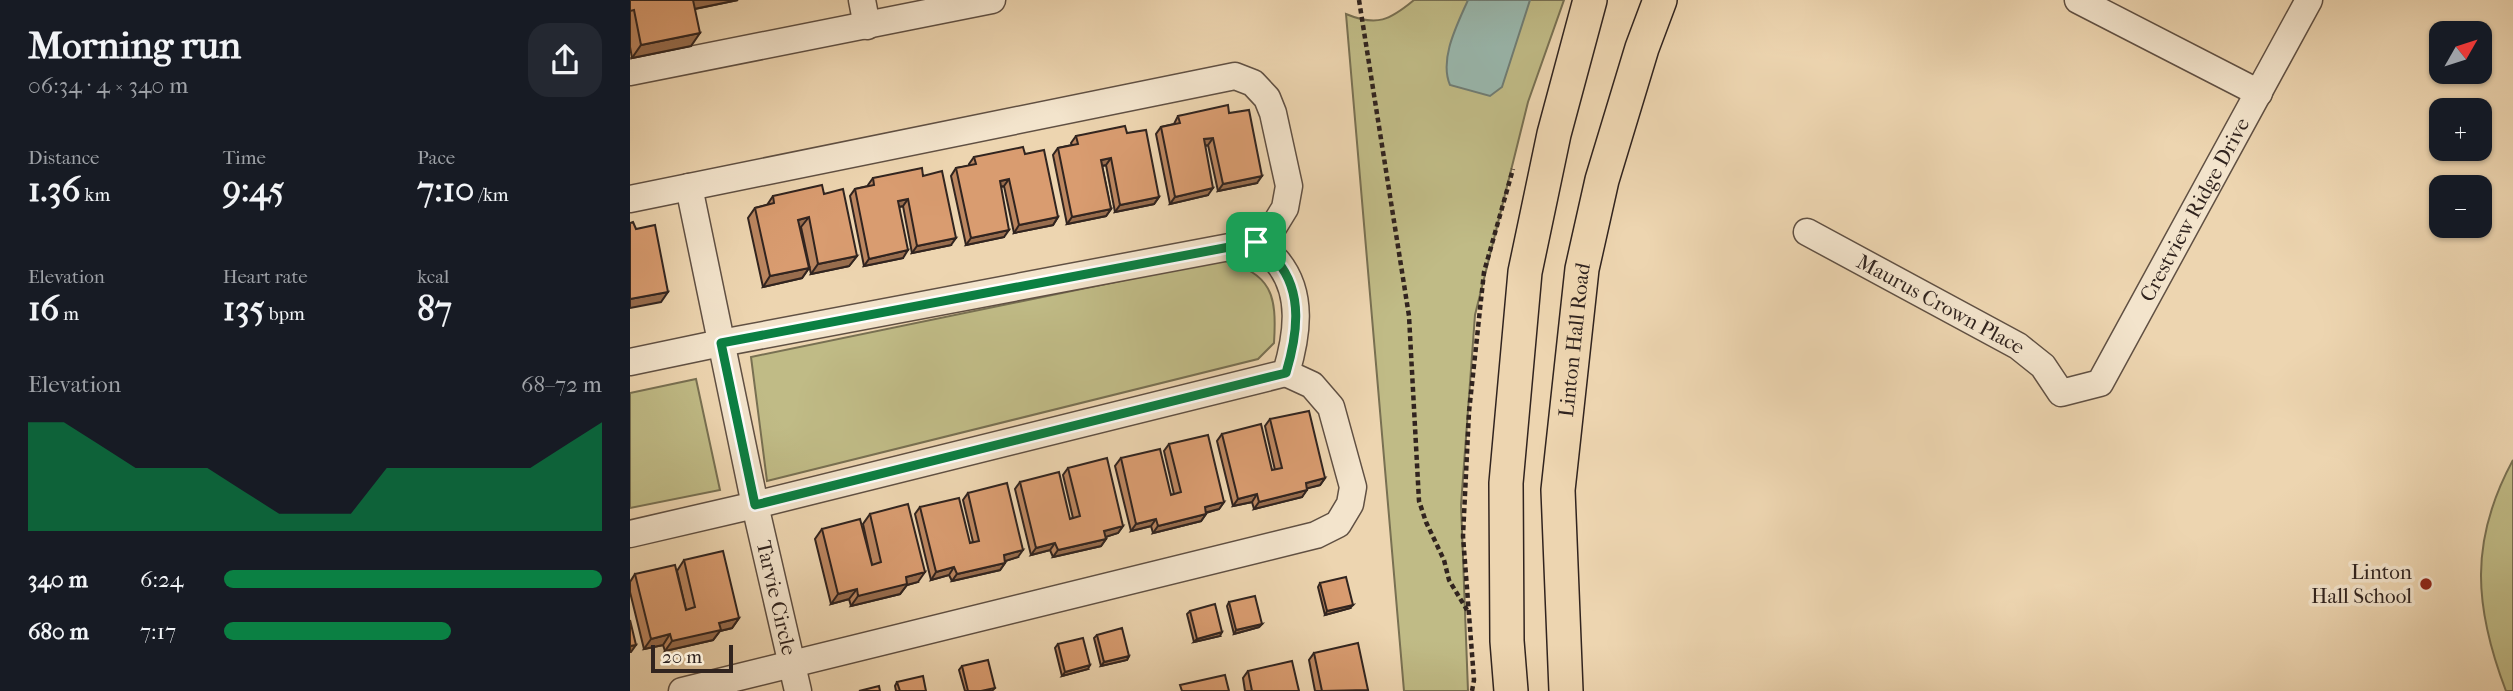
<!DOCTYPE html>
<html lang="en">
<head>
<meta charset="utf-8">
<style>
	:root { --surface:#171b24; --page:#242831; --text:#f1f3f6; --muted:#9ea1a6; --accent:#0b8043 }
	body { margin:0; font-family:"IM FELL French Canon",serif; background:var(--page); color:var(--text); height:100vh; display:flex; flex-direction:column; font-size:26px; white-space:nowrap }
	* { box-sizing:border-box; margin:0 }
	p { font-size:23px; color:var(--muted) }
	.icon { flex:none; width:38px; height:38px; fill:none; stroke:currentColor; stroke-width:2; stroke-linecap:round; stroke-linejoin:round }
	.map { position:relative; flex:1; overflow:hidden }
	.panel { display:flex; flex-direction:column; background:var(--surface); width:630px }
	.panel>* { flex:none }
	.needle { width:46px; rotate:51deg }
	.fabs { position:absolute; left:1799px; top:21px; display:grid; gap:14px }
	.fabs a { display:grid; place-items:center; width:63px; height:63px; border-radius:14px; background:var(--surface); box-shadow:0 2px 5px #0004; font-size:35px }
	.scale { position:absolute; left:21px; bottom:18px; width:82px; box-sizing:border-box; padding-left:7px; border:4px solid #31241f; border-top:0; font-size:19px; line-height:24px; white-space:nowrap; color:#31241f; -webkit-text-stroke:5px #f3e4cc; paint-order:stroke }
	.pin { position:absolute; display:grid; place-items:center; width:60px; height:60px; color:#fff; margin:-30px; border-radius:14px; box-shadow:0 4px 10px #0006 }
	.round { display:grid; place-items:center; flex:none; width:74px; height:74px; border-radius:21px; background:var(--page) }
	.head { display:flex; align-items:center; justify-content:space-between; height:119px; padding:0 28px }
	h1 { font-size:38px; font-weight:700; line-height:52px }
	.figures { display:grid; grid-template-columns:repeat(3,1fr); gap:10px; height:119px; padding:7px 28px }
	.figures div { display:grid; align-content:center }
	.figures b { font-size:35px; font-weight:700 }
	.figures small { font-size:19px; font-weight:400 }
	.figures p { font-size:19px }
	.chart { height:196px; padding:14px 28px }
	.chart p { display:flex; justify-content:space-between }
	.chart svg { width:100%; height:126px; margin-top:7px; fill:var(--accent); opacity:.7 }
	ul { padding:0 28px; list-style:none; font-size:23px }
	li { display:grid; grid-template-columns:112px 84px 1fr; align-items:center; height:52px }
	li i { height:18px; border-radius:9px; background:var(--accent) }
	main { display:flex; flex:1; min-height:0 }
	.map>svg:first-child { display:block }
	.green { fill:#c0bb86; stroke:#787052; stroke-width:2 }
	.water { fill:#99b8ae; stroke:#6f7d75; stroke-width:2 }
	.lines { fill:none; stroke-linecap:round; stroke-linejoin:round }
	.minor-casing { stroke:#605043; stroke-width:29 }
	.major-casing { stroke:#31241f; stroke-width:36 }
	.path { stroke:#31241f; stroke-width:4.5; stroke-dasharray:5 3.5; stroke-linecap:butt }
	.minor { stroke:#f3e4cc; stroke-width:26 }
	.major { stroke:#edd5b0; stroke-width:33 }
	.wall { fill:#bb8660; stroke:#31241f; stroke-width:2 }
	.shaded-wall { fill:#986d4e; stroke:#31241f; stroke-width:2 }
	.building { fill:#d99c70; stroke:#31241f; stroke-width:2 }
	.route-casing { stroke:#fff; stroke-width:14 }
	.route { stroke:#0b8043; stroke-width:9 }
	.poi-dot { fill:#8f2418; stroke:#f3e4cc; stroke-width:2.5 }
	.labels { text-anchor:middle; stroke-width:7; stroke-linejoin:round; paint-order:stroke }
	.street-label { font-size:21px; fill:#31241f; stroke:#f3e4cc }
	.poi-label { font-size:21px; fill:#31241f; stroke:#f3e4cc; text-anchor:end }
</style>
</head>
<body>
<main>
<section class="panel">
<div class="head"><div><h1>Morning run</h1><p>06:34 · 4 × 340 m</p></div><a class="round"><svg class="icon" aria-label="share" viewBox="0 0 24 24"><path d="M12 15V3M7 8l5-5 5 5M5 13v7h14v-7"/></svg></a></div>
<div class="figures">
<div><p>Distance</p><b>1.36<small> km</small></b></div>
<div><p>Time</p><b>9:45</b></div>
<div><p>Pace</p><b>7:10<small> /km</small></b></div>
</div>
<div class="figures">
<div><p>Elevation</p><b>16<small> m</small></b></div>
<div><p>Heart rate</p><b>135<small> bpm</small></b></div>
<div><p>kcal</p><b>87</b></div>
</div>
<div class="chart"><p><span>Elevation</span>68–72 m</p>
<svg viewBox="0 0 160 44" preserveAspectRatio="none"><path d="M0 44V6L10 6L20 14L30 22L40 22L50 22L60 30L70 38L80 38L90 38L100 22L110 22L120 22L130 22L140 22L150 14L160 6V44z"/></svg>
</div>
<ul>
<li><b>340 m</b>6:24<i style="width:100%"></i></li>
<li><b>680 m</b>7:17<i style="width:60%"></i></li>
</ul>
</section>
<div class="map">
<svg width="1883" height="691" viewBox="0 0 1883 691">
	<rect width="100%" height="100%" fill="#edd5b0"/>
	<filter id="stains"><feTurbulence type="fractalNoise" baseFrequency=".00286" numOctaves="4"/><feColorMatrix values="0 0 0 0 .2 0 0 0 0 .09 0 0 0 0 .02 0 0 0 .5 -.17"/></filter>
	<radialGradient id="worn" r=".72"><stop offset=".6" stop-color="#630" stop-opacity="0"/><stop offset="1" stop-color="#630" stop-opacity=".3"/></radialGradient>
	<path class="green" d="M784 0H934L898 102 845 315 831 505 838 691H774L716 14C747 27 760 20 784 0Z
		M592 260C642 274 647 294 644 343L628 359 137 481 121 357Z
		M66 379 90 490 0 508V393Z
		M1883 460V691H1876C1844 607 1839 541 1883 460Z"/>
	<path class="water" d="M838 0H900L872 87 860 96 820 85C809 59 827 25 838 0Z"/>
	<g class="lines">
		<g class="minor-casing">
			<g id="minor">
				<path d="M232 0 237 26"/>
				<path d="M1448 0 1629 93"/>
				<path d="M0 72 362 0"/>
				<path id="s1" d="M59 187 125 505 168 691"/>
				<path d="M0 199 605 76 623 83 637 98 643 113 659 186 655 208 644 226 626 242"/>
				<path id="s2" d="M1177 232 1388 346 1413 366 1431 393 1470 383 1679 0"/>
				<path d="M0 362 91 343 626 242C633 248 641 254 647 261 674 293 667 336 656 373L125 505 0 534"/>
				<path d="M52 691 686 535 708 524 720 504 723 487 701 407 682 385 656 373"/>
			</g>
		</g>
		<g class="major-casing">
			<g id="major">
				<path d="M881 691 877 641 876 483 895 272 924 134 960 0"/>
				<path id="s3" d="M936 691 928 490 952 269 972 180 1012 48 1030 0"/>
			</g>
		</g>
		<path class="path" d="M729 0 779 316 789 501 796 522 814 560 819 580 837 610
			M842 691 844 680 833 536 839 412 854 272 883 169"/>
		<use href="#minor" class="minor"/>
		<use href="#major" class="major"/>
	</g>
	<path class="wall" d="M0 0H108L65 9 61 46 2 58 0 47Z
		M599 113 627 183 588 191 578 145 575 146 578 195 540 204 526 134 531 127 544 124 548 116Z
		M497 133 529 197 524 204 485 212 476 165 472 166 481 209 476 216 437 224 423 155 428 148 442 145 441 143 446 136Z
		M395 154 428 217 423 225 384 233 374 186 371 187 374 237 336 245 321 176 326 168 339 166V164L344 157Z
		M293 176 321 245 282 253 273 206 269 207 273 258 234 266 220 196 225 189 238 186V185L243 178Z
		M194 194 227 256 219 266 181 274 171 227 170 228 179 268 172 278 133 287 118 218 125 208 137 205 143 196Z
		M640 419 695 478 690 485 677 488 672 497 624 509 622 502 603 506 587 441 592 434 642 470H645L635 426Z
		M539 444 594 502 589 509 576 513V514L571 521 523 533 521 526 501 531 485 466 491 458 541 495 544 494 534 451Z
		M438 468 493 526 488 533 475 537 476 539 471 546 423 557 420 550 401 555 385 489 390 482 440 519 443 518 433 475Z
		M338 493 388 557 375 561V563L370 570 322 581 319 575 301 580 285 514 290 507 340 543 343 542 333 500Z
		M240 514 288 582 277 585 270 594 221 606 219 599 201 604 185 539 192 529 242 565 233 524Z
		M54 560 109 618 102 628 90 631 83 640 35 651 33 645 14 649 0 592V582L5 574 56 610 47 571Z
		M690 583 720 608 695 615 688 587Z
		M599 602 632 624 629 627 604 634 597 606Z
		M560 611 590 636 564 642 557 614Z
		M467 635 499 656 497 660 471 666 464 638Z
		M428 644 458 669 432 676 425 648Z
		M684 653 738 690V691H685L679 660Z
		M332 666 365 688 362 691H335L329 670Z
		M618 671 669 691H615L613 678Z
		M267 682 296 691H266L265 686Z"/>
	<path class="shaded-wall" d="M61 0H108L54 11Z
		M70 33 61 46 2 58 11 45Z
		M583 138 578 145 569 147 574 139Z
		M481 158 476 165 466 167 471 160Z
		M632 176 627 183 588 191 593 184Z
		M379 179 374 186 364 188 370 181Z
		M583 188 578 195 540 204 545 197Z
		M529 197 524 204 485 212 490 205Z
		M278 199 273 206 263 208 268 201Z
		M481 209 476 216 437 224 442 217Z
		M179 217 171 227 161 230 168 220Z
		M428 217 423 225 384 233 389 225Z
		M379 230 374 237 336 245 341 238Z
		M326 238 321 245 282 253 287 246Z
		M278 250 273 258 234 266 239 259Z
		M227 256 219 266 181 274 188 264Z
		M179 268 172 278 133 287 140 276Z
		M38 292 31 302 0 308V299Z
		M695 478 690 485 671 490 676 483Z
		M677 490 672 497 624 509 629 502Z
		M627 494 622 502 603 506 608 499Z
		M594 502 589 509 570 514 575 507Z
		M576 514 571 521 523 533 528 526Z
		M526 519 521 526 501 531 506 524Z
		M493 526 488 533 469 539 474 531Z
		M476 539 471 546 423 557 428 550Z
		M425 543 420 550 401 555 406 548Z
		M393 550 388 557 369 563 374 555Z
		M375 563 370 570 322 581 327 574Z
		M324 567 319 575 301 580 306 572Z
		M295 572 288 582 277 585 270 594 221 606 228 596 276 577Z
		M227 589 219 599 201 604 208 594Z
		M723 605 720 608 695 615 697 611Z
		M109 618 102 628 90 631 83 640 35 651 42 641 89 623Z
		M632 624 629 627 604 634 606 630Z
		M592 632 590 636 564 642 567 639Z
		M40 634 33 645 14 649 21 639Z
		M6 645 1 652H0V646Z
		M499 656 497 660 471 666 474 662Z
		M460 665 458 669 432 676 435 672Z"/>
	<path class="building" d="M0 0H63L70 33 11 45 4 10 0 11Z
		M598 105 599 113 619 110 632 176 593 184 583 138 574 139 583 188 545 197 531 127 550 123 548 116Z
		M495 126 497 133 516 130 529 197 490 205 481 158 471 160 481 209 442 217 428 148 448 144 446 136Z
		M393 147 395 154 414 150 428 217 389 225 379 179 370 181 379 230 341 238 326 168 346 164 344 157Z
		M292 168 293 176 312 171 326 238 287 246 278 199 268 201 278 250 239 259 225 189 244 185 243 178Z
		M192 185 194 194 213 189 227 256 188 264 179 217 168 220 179 268 140 276 125 208 144 203 143 196Z
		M3 222 6 229 25 225 38 292 0 299V223Z
		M679 411 695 478 676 483 677 490 629 502 627 494 608 499 592 434 631 424 642 470 652 468 640 419Z
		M578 435 594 502 575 507 576 514 528 526 526 519 506 524 491 458 530 449 541 495 551 492 539 444Z
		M477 458 493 526 474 531 476 539 428 550 425 543 406 548 390 482 429 472 440 519 450 516 438 468Z
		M377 483 393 550 374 555 375 563 327 574 324 567 306 572 290 507 329 498 340 543 349 541 338 493Z
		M278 504 295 572 276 577 277 584 228 596 227 589 208 594 192 529 230 519 242 565 251 562 240 514Z
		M93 551 109 618 89 623 91 630 42 641 40 634 21 639 5 574 45 565 56 610 65 607 54 560Z
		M716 577 723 605 697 611 690 583Z
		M625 596 632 624 606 630 599 602Z
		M585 604 592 632 567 639 560 611Z
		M0 620 6 645 0 646Z
		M492 628 499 656 474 662 467 635Z
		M453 638 460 665 435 672 428 644Z
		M728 643 738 690 692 691 684 653Z
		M358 660 365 688 351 691H338L332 666Z
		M662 661 669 691H622L618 671Z
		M595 675 599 691H552L550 685Z
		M293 676 296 691H270L267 682Z
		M249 686 250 691H229Z"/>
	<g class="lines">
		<g class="route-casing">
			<path id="route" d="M626 242C633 248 641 254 647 261 674 293 667 336 656 373L125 505 91 343Z"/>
		</g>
		<use href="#route" class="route"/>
	</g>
	<circle class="poi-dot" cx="1796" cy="584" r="7"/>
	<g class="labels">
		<g class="street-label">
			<text dy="7" stroke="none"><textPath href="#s2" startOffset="542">Crestview Ridge Drive</textPath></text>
			<text dy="7" stroke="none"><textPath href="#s2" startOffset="152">Maurus Crown Place</textPath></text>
			<text dy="7" stroke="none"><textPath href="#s3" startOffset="352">Linton Hall Road</textPath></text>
			<text dy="7" stroke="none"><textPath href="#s1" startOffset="420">Tarvie Circle</textPath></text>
		</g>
		<g class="poi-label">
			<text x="1782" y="579">Linton<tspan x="1782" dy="24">Hall School</tspan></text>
		</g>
	</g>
	<rect width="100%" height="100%" filter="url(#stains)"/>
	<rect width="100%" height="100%" fill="url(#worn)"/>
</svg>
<div class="fabs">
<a><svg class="needle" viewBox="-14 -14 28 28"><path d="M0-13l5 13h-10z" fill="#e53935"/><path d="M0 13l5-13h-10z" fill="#9ea1a6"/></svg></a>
<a>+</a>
<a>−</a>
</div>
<div class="scale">20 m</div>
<div class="pin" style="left:626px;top:242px;background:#1e9e55"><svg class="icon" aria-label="arrive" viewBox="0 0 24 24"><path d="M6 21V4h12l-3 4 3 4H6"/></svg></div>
</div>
</main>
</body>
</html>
